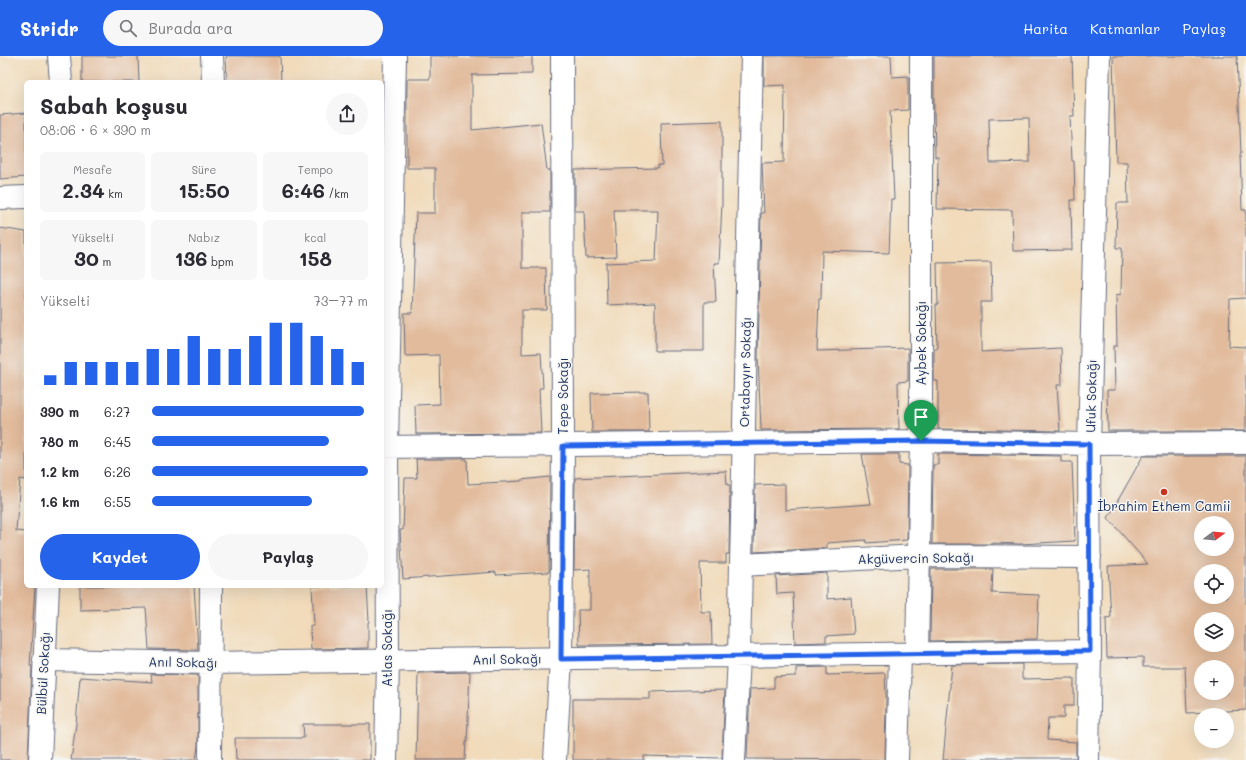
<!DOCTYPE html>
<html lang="tr">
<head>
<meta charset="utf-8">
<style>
	:root { --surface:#fff; --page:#f7f7f7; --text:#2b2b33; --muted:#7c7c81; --accent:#2563eb }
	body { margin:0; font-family:Mali,sans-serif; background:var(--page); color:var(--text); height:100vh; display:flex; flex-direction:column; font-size:15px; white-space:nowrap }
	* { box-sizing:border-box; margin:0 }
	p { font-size:13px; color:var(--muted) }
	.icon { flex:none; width:22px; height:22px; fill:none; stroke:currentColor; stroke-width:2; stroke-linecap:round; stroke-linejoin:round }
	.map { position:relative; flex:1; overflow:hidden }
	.drawer { position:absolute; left:24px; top:24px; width:360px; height:508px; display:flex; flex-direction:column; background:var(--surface); border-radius:6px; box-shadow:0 4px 16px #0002 }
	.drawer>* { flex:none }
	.needle { width:26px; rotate:74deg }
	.controls { position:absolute; left:1194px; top:460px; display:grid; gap:8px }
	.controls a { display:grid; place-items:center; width:40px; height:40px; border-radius:50%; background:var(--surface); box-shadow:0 4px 16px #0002; font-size:20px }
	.pin { position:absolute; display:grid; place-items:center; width:34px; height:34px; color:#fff; margin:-41px -17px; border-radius:50% 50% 50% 0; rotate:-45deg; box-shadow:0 0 4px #0007 }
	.pin .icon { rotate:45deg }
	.round { display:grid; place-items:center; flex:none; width:42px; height:42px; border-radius:21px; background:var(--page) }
	.overview { display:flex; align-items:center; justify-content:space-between; height:68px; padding:0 16px }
	h1 { font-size:22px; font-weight:700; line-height:30px }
	.metrics { display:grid; grid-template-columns:repeat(3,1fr); gap:6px; height:68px; padding:4px 16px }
	.metrics div { display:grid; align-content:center; border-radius:6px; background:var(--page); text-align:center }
	.metrics b { font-size:20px; font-weight:700 }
	.metrics small { font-size:11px; font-weight:400 }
	.metrics p { font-size:11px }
	.chart { height:112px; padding:8px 16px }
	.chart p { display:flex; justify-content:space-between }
	.chart svg { width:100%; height:72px; margin-top:4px; stroke:var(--accent); stroke-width:6 }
	.primary-button { display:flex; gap:8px; margin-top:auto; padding:8px 16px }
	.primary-button a { flex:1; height:46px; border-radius:24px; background:var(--accent); color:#fff; font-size:16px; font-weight:700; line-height:46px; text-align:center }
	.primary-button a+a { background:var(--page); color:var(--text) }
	ul { padding:0 16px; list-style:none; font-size:13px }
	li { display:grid; grid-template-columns:64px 48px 1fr; align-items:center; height:30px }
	li i { height:10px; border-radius:5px; background:var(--accent) }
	header { display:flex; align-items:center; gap:24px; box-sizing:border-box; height:56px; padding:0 20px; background:var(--accent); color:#fff }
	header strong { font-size:19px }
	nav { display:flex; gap:22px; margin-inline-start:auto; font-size:14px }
	.search { width:280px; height:36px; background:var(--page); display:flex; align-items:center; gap:10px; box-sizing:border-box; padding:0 14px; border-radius:22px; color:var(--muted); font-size:15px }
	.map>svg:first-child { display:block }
	.building { fill:#e2bb9c; fill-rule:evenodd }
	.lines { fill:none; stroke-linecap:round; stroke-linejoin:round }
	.minor-casing { stroke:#666b7f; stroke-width:24 }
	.minor { stroke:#fff; stroke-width:22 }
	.route-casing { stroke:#fff; stroke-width:8 }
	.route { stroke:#2563eb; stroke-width:5 }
	.poi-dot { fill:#c8321e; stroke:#f6f6f2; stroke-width:1.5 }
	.labels { text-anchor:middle; stroke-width:3; stroke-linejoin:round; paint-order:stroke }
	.street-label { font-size:13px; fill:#1b2f5e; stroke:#f6f6f2 }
	.poi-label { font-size:13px; fill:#1b2f5e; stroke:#f6f6f2 }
</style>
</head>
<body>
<header>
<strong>Stridr</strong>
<div class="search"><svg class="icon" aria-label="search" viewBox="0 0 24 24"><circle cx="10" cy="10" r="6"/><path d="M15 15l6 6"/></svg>Burada ara</div>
<nav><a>Harita</a><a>Katmanlar</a><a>Paylaş</a></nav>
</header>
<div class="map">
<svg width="1246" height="704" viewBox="0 0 1246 704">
	<rect width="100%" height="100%" fill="#f6f6f2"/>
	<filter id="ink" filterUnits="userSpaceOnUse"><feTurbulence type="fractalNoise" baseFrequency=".025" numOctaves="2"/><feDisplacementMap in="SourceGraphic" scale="8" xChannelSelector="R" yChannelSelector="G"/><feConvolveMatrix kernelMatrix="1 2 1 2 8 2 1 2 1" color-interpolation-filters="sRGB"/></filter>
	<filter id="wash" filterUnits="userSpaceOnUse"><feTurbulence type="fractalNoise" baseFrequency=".012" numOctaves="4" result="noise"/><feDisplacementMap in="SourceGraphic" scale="16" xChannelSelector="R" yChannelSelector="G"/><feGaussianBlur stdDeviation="0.9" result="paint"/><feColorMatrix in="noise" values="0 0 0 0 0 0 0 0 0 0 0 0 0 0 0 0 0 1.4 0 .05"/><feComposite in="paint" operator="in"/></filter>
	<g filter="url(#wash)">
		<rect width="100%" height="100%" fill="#f1dbbb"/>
		<g id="blocks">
			<path class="building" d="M82 0H138L139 26H82Z
				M226 0H280L281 26H227Z
				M430 0H532V18L472 19V74L541 67 547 114H550V156H522V212H546L547 254H522V298L541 297 543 332H539L541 377 416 378 415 349 440 348 439 299 405 300 404 257H412L416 157H435V112H407V23H430Z
				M764 0H891L892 21 908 20V54L890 55 894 143H891L889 197 822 195 821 243H819L817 295 908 292V325L898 326 899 373 761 374 758 300 761 157H764L762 107 784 106 785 29 764 30Z
				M934 0H1072L1074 60H1070L1072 105H1074L1075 144H1071L1072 194 1013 195 1012 154 937 153 938 101H935L934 53ZM1029 62 1030 106 990 107 989 63Z
				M1113 0H1237L1241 98H1240L1242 154H1246V242L1230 243 1229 290 1246 291V375H1108L1107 334H1115L1114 290H1117L1116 239 1121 238 1122 192H1116L1117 147H1128L1127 106H1116Z
				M26 57V121L0 123V59Z
				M722 65V148L719 207H714L716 246H704V295H655V247L607 249 606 207 656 205 658 154H614L616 201 586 202 584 155H575V114L658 112V109H662L661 67Z
				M0 172 26 176V424L20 423 16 475 26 476V530H35L30 610H32L28 704H0Z
				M991 206 992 246H981V296L1061 292 1062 329H1057L1060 375 938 373V325H934V292H937L936 249H938L937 207Z
				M648 336 649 376H592L591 337Z
				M862 398H899V408L908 409 907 484 866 487V484L827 487V492L754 496 755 429 785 428V454L871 448Z
				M938 398 1061 400V406H1072L1075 485 1020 488 993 487V488H932L933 409H938Z
				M1143 400H1246V654L1187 657 1185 611H1143V601L1107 602 1106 562 1111 561 1108 510 1148 508 1108 462ZM1201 467H1227V493H1201ZM1201 515H1227V541H1201ZM1201 563H1227V589H1201ZM1201 611H1227V637H1201Z
				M416 403H467L468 428 521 425V424L550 421 549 516 496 519V516L403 523 400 474H403L405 422H417Z
				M726 415 727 429H730L729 498H726V507H700L701 556H711L712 588 579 589 578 554H590V513L574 514 575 422Z
				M931 513H993L992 537 1039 539 1037 583 930 585Z
				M827 517V543L851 541 854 578 826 580V586L795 587 793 537 777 538 776 520Z
				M80 530H194L198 594 149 593 146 552 80 554Z
				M312 530H367L369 566H368V592L311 593 310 570H314Z
				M1022 608V623L1074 622V650H1064V662H1048L1047 684 1076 686V702H982V704H943L952 609Z
				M827 611V619L885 617 886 644 885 704 747 703 750 633 774 632V621L796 620V612Z
				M470 616 467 686H466L465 704H416L418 617Z
				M151 618 198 619V690L196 704H71L76 668 80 621 152 626Z
				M725 634 722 702 644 700V704H573V643H650V636Z
				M303 668H370V704H236L235 682H304Z"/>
		</g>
	</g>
	<g filter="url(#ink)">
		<use href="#blocks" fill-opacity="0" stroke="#666b7f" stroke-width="1"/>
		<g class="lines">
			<g class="minor-casing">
				<path id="minor" d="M59 0 61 26
					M212 0 213 26
					M0 142 26 141
					M382 391 921 385 1089 388 1246 387
					M741 509 919 500 1090 501
					M917 598 921 385V0
					M44 604 211 607 1090 595
					M40 704 48 530
					M210 704 211 530
					M386 704 388 604 387 391 395 0
					M555 704 561 603 563 390 562 0
					M734 704 739 600 752 0
					M897 704 900 598
					M1088 704 1090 595 1089 388 1099 0"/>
			</g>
			<use href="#minor" class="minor"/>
		</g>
	</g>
	<g class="lines" filter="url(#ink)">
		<g class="route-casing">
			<path id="route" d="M921 385 1089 388 1090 595 561 603 563 390Z"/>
		</g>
		<use href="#route" class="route"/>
	</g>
	<circle class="poi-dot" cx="1164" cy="436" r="4"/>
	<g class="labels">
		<g class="street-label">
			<text transform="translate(921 287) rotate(-90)" y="5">Aybek Sokağı</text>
			<text transform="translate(745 316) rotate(-89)" y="5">Ortabayır Sokağı</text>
			<text transform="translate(563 340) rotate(-90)" y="5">Tepe Sokağı</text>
			<text transform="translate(1091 340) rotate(-89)" y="5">Ufuk Sokağı</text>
			<text transform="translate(916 502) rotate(-1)" y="5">Akgüvercin Sokağı</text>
			<text transform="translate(387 592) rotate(-90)" y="5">Atlas Sokağı</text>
			<text transform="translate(507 603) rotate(-1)" y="5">Anıl Sokağı</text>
			<text transform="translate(183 606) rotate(1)" y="5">Anıl Sokağı</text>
			<text transform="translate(43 617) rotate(-87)" y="5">Bülbül Sokağı</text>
		</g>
		<g class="poi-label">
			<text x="1164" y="455">İbrahim Ethem Camii</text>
		</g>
	</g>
</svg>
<div class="controls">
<a><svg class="needle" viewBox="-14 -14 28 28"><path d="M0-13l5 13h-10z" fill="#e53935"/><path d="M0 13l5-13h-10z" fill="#7c7c81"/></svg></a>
<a><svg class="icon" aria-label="locate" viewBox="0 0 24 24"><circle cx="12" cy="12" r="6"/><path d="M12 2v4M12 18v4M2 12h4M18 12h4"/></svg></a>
<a><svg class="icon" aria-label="layers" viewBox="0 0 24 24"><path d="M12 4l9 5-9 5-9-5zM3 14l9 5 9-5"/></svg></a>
<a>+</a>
<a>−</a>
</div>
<div class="pin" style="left:921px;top:385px;background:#1e9e55"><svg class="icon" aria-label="arrive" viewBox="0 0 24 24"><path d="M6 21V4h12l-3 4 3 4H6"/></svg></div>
<section class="drawer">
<div class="overview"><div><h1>Sabah koşusu</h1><p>08:06 · 6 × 390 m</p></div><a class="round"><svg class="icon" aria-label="share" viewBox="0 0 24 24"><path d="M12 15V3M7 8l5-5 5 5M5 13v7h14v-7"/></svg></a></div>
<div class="metrics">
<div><p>Mesafe</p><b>2.34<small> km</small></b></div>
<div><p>Süre</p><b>15:50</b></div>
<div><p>Tempo</p><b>6:46<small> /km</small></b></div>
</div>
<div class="metrics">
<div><p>Yükselti</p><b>30<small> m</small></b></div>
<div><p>Nabız</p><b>136<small> bpm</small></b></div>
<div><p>kcal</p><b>158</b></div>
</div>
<div class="chart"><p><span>Yükselti</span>73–77 m</p>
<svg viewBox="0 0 160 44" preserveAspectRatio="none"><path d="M5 44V38M15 44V30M25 44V30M35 44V30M45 44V30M55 44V22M65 44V22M75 44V14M85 44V22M95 44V22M105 44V14M115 44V6M125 44V6M135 44V14M145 44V22M155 44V30"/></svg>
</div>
<ul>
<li><b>390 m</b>6:27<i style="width:98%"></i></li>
<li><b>780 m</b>6:45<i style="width:82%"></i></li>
<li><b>1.2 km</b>6:26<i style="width:100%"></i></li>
<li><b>1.6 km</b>6:55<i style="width:74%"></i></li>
</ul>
<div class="primary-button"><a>Kaydet</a><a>Paylaş</a></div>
</section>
</div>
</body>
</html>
